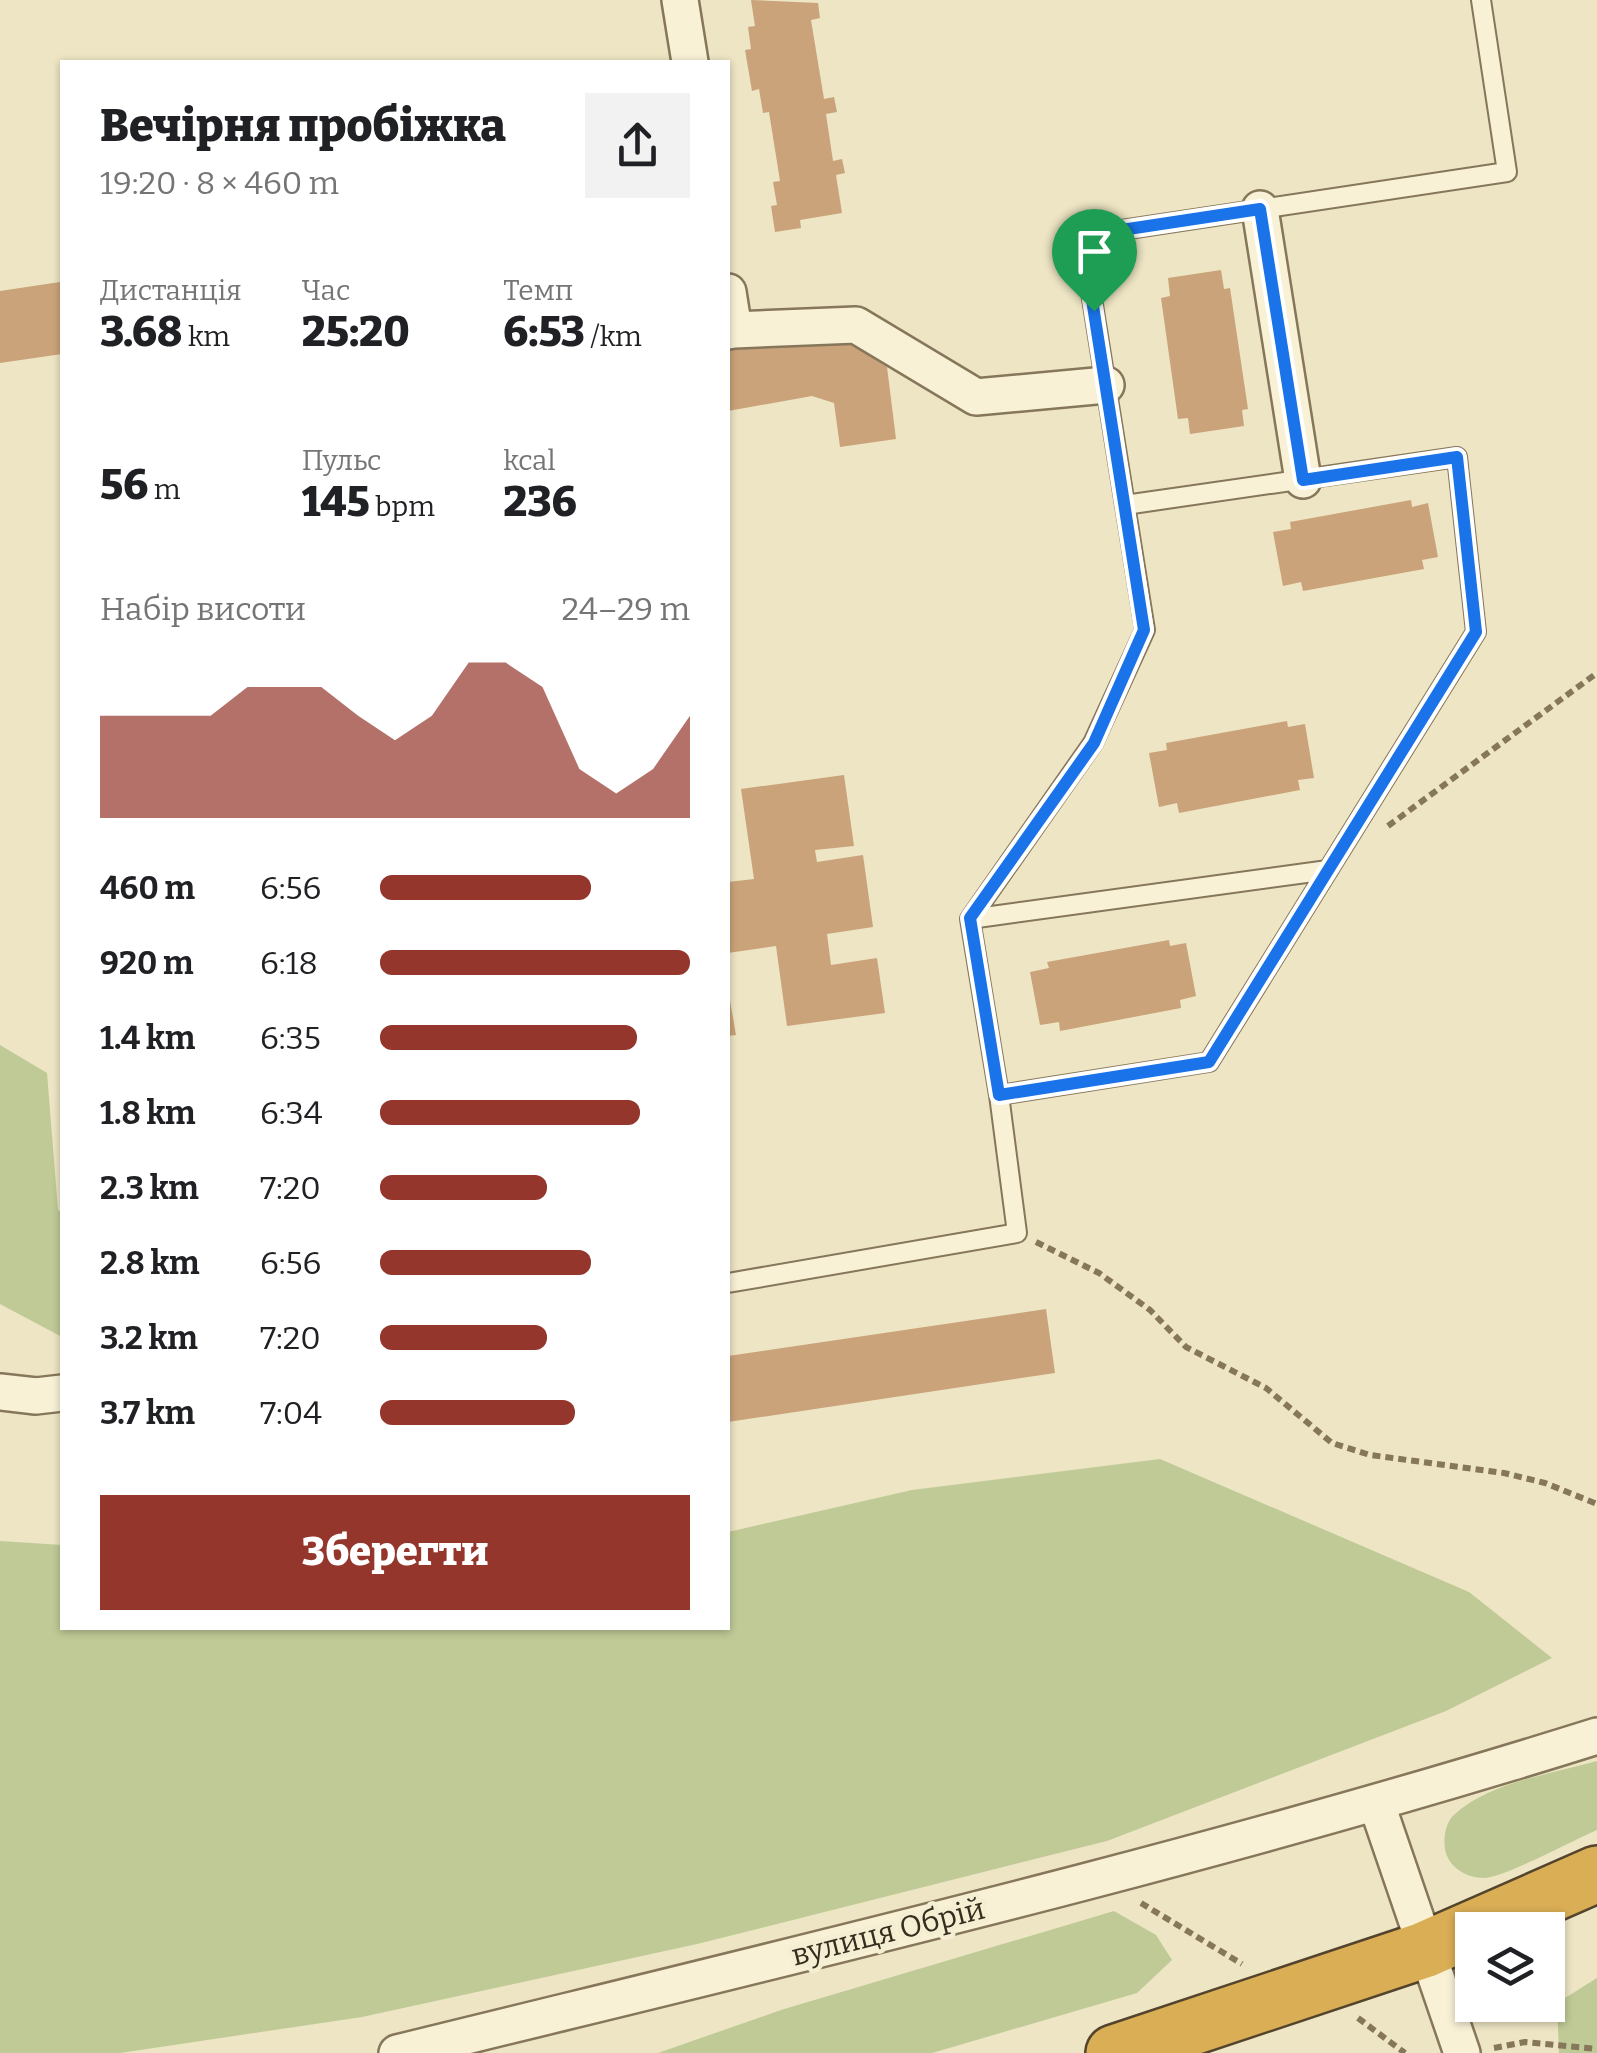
<!DOCTYPE html>
<html lang="uk">
<head>
<meta charset="utf-8">
<style>
	:root { --surface:#fff; --page:#f2f2f2; --text:#202124; --muted:#757577; --accent:#94362c }
	body { margin:0; font-family:Bitter,serif; background:var(--page); color:var(--text); height:100vh; display:flex; flex-direction:column; font-size:38px; white-space:nowrap }
	* { box-sizing:border-box; margin:0 }
	p { font-size:32px; color:var(--muted) }
	.icon { flex:none; width:55px; height:55px; fill:none; stroke:currentColor; stroke-width:2; stroke-linecap:round; stroke-linejoin:round }
	.map { position:relative; flex:1; overflow:hidden }
	.sheet { position:absolute; left:60px; top:60px; width:670px; height:1570px; display:flex; flex-direction:column; background:var(--surface); border-radius:0px; box-shadow:0 2px 8px #0004 }
	.sheet>* { flex:none }
	.tools { position:absolute; left:1455px; top:1912px; display:grid; gap:20px }
	.tools a { display:grid; place-items:center; width:110px; height:110px; border-radius:0px; background:var(--surface); box-shadow:0 2px 8px #0004; font-size:50px }
	.pin { position:absolute; display:grid; place-items:center; width:85px; height:85px; color:#fff; margin:-102px -42px; border-radius:50% 50% 50% 0; rotate:-45deg; box-shadow:0 0 10px #0007 }
	.pin .icon { rotate:45deg }
	.round { display:grid; place-items:center; flex:none; width:105px; height:105px; border-radius:0px; background:var(--page) }
	.head { display:flex; align-items:center; justify-content:space-between; height:170px; padding:0 40px }
	h1 { font-size:45px; font-weight:800; line-height:75px }
	.stats { display:grid; grid-template-columns:repeat(3,1fr); gap:15px; height:170px; padding:10px 40px }
	.stats div { display:grid; align-content:center }
	.stats b { font-size:42px; font-weight:800 }
	.stats small { font-size:28px; font-weight:400 }
	.stats p { font-size:28px }
	.chart { height:280px; padding:20px 40px }
	.chart p { display:flex; justify-content:space-between }
	.chart svg { width:100%; height:180px; margin-top:10px; fill:var(--accent); opacity:.7 }
	.action { display:flex; gap:20px; margin-top:auto; padding:20px 40px }
	.action a { flex:1; height:115px; border-radius:0px; background:var(--accent); color:#fff; font-size:40px; font-weight:800; line-height:115px; text-align:center }
	ul { padding:0 40px; list-style:none; font-size:32px }
	li { display:grid; grid-template-columns:160px 120px 1fr; align-items:center; height:75px }
	li i { height:25px; border-radius:12px; background:var(--accent) }
	.map>svg:first-child { display:block }
	.green { fill:#bfca97 }
	.building { fill:#caa37a }
	.lines { fill:none; stroke-linecap:round; stroke-linejoin:round }
	.lane-casing { stroke:#86765a; stroke-width:22 }
	.street-casing { stroke:#86765a; stroke-width:40 }
	.highway-casing { stroke:#54442e; stroke-width:60 }
	.path { stroke:#86765a; stroke-width:6; stroke-dasharray:8 5; stroke-linecap:butt }
	.lane { stroke:#f8f1d6; stroke-width:18 }
	.street { stroke:#f8f1d6; stroke-width:35 }
	.highway { stroke:#daae55; stroke-width:55 }
	.route-casing { stroke:#fff; stroke-width:20 }
	.route { stroke:#1a73e8; stroke-width:12 }
	.labels { text-anchor:middle; stroke-width:9; stroke-linejoin:round; paint-order:stroke }
	.street-label { font-size:30px; fill:#372c1e; stroke:#f4eed2 }
</style>
</head>
<body>
<div class="map">
<svg width="1597" height="2053" viewBox="0 0 1597 2053">
	<rect width="100%" height="100%" fill="#ede5c3"/>
	<path class="green" d="M0 1045 47 1073 58 1210 62 1212V1337L0 1304Z
		M1160 1459 1469 1592 1552 1658 1446 1711 1107 1841 697 1944 362 2017 120 2053H0V1541L62 1545V1628H728V1532L912 1490Z
		M1597 1761V1830C1574 1840 1505 1877 1484 1878 1466 1878 1448 1867 1445 1849 1443 1837 1446 1821 1455 1814 1490 1782 1552 1774 1597 1761Z
		M1114 1911 1156 1935 1172 1960 1137 1993 932 2053H658L781 2010Z
		M1597 1978V2053H1559L1557 2003Z"/>
	<path class="building" d="M751 0 818 3 820 18 811 20 824 99 834 97 837 112 826 114 833 161 842 159 845 173 836 175 842 213 800 220 801 228 775 232 771 206 777 205 773 182 780 181 769 112 763 113 759 89 752 91 745 50 751 49 748 27 755 26Z
		M1221 270 1224 289 1230 288 1248 409 1242 410 1244 426 1190 434 1188 418 1178 419 1161 298 1170 296 1168 278Z
		M60 282 62 354 0 363V291Z
		M822 326 887 367 896 439 840 447 834 403 812 396 728 411V346Z
		M1411 500 1412 507 1428 503 1438 557 1422 560 1424 569 1303 591 1301 582 1283 586 1273 532 1291 529 1290 522Z
		M1287 721 1288 727 1305 724 1314 778 1298 780 1300 790 1179 813 1177 803 1159 807 1149 753 1167 750 1166 743Z
		M844 775 854 846 815 850 817 862 863 855 873 927 827 934 831 965 877 958 885 1013 787 1026 776 946 728 953V882L754 879 741 789Z
		M1169 940 1170 946 1186 943 1196 996 1180 1000 1181 1008 1060 1031 1059 1022 1040 1025 1030 972 1049 968 1047 962Z
		M728 989 736 1035 728 1036Z
		M1046 1309 1055 1373 728 1422V1356Z"/>
	<g class="lines">
		<g class="lane-casing">
			<path id="lane" d="M970 919 1328 870
				M999 1095 970 919 1093 743 1145 630 1125 505
				M728 1283 1017 1233 999 1095 1209 1062 1476 632 1457 457 1125 505 1082 236 1507 172 1481 0"/>
		</g>
		<g class="street-casing">
			<path id="street" d="M680 0 690 62
				M1260 209 1303 480
				M728 292 734 330 728 331
				M734 330 856 325 976 397 1106 385
				M0 1392 36 1396 62 1393
				M1377 1805 1462 2053
				M397 2053C799 1954 1202 1860 1597 1736"/>
		</g>
		<g class="highway-casing">
			<path id="highway" d="M1114 2053 1424 1950 1597 1874"/>
		</g>
		<path class="path" d="M1388 826 1597 673
			M1036 1242 1099 1273 1150 1310 1186 1347 1266 1388 1332 1443 1370 1455 1504 1473 1545 1483 1597 1504
			M1141 1903 1242 1964
			M1358 2018 1405 2053
			M1494 2048 1525 2042 1597 2049"/>
		<use href="#lane" class="lane"/>
		<use href="#street" class="street"/>
		<use href="#highway" class="highway"/>
	</g>
	<g class="lines">
		<g class="route-casing">
			<path id="route" d="M1260 209 1303 480 1457 457 1476 632 1209 1062 999 1095 970 918 1094 743 1144 630 1082 236Z"/>
		</g>
		<use href="#route" class="route"/>
	</g>
	<g class="labels">
		<g class="street-label">
			<text transform="translate(888 1932) rotate(-14)" y="10">вулиця Обрій</text>
		</g>
	</g>
</svg>
<div class="tools">
<a><svg class="icon" aria-label="layers" viewBox="0 0 24 24"><path d="M12 4l9 5-9 5-9-5zM3 14l9 5 9-5"/></svg></a>
</div>
<div class="pin" style="left:1094px;top:311px;background:#1e9e55"><svg class="icon" aria-label="arrive" viewBox="0 0 24 24"><path d="M6 21V4h12l-3 4 3 4H6"/></svg></div>
<section class="sheet">
<div class="head"><div><h1>Вечірня пробіжка</h1><p>19:20 · 8 × 460 m</p></div><a class="round"><svg class="icon" aria-label="share" viewBox="0 0 24 24"><path d="M12 15V3M7 8l5-5 5 5M5 13v7h14v-7"/></svg></a></div>
<div class="stats">
<div><p>Дистанція</p><b>3.68<small> km</small></b></div>
<div><p>Час</p><b>25:20</b></div>
<div><p>Темп</p><b>6:53<small> /km</small></b></div>
</div>
<div class="stats">
<div><b>56<small> m</small></b></div>
<div><p>Пульс</p><b>145<small> bpm</small></b></div>
<div><p>kcal</p><b>236</b></div>
</div>
<div class="chart"><p><span>Набір висоти</span>24–29 m</p>
<svg viewBox="0 0 160 44" preserveAspectRatio="none"><path d="M0 44V19L10 19L20 19L30 19L40 12L50 12L60 12L70 19L80 25L90 19L100 6L110 6L120 12L130 32L140 38L150 32L160 19V44z"/></svg>
</div>
<ul>
<li><b>460 m</b>6:56<i style="width:68%"></i></li>
<li><b>920 m</b>6:18<i style="width:100%"></i></li>
<li><b>1.4 km</b>6:35<i style="width:83%"></i></li>
<li><b>1.8 km</b>6:34<i style="width:84%"></i></li>
<li><b>2.3 km</b>7:20<i style="width:54%"></i></li>
<li><b>2.8 km</b>6:56<i style="width:68%"></i></li>
<li><b>3.2 km</b>7:20<i style="width:54%"></i></li>
<li><b>3.7 km</b>7:04<i style="width:63%"></i></li>
</ul>
<div class="action"><a>Зберегти</a></div>
</section>
</div>
</body>
</html>
